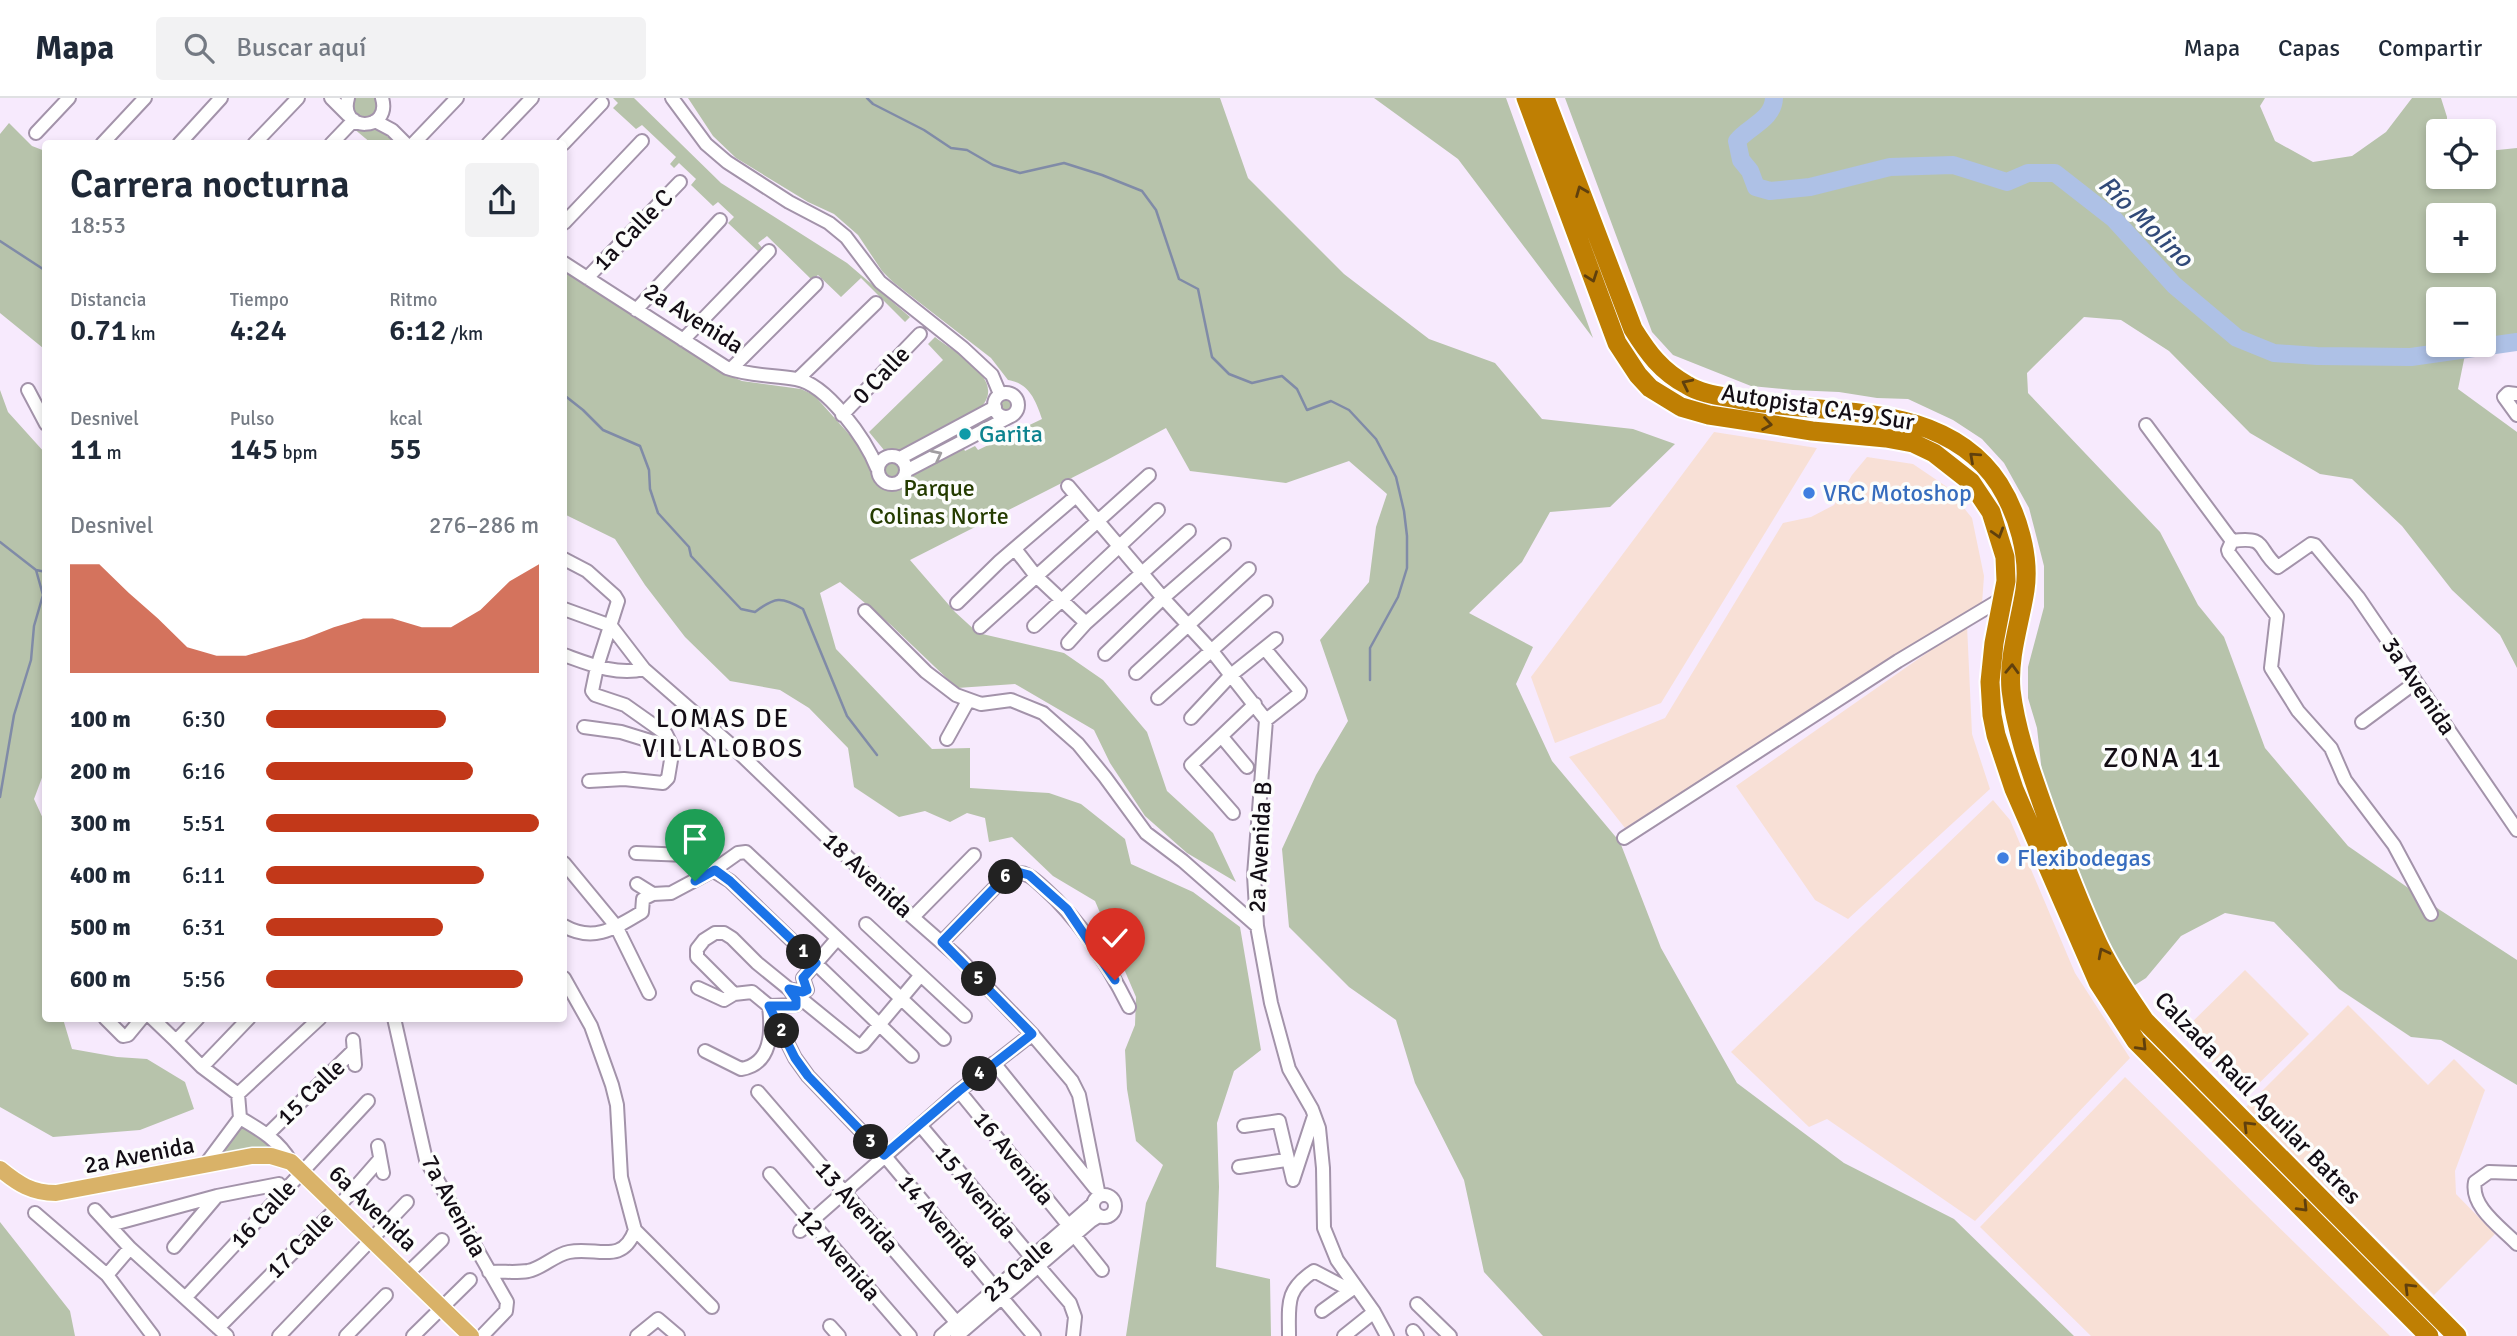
<!DOCTYPE html>
<html lang="es">
<head>
<meta charset="utf-8">
<style>
	:root { --surface:#fff; --page:#f2f2f3; --text:#1f2937; --muted:#747a83; --line:#e0e1e3; --accent:#c23819 }
	body { margin:0; font-family:Signika,sans-serif; background:var(--page); color:var(--text); height:100vh; display:flex; flex-direction:column; font-size:26px; white-space:nowrap }
	* { box-sizing:border-box; margin:0 }
	p { font-size:23px; color:var(--muted) }
	.icon { flex:none; width:38px; height:38px; fill:none; stroke:currentColor; stroke-width:2; stroke-linecap:round; stroke-linejoin:round }
	.map { position:relative; flex:1; overflow:hidden }
	.side { position:absolute; left:42px; top:42px; width:525px; height:882px; display:flex; flex-direction:column; background:var(--surface); border-radius:7px; box-shadow:0 4px 10px #0003 }
	.side>* { flex:none }
	.controls { position:absolute; left:2426px; top:21px; display:grid; gap:14px }
	.controls a { display:grid; place-items:center; width:70px; height:70px; border-radius:7px; background:var(--surface); box-shadow:0 4px 10px #0003; font-size:35px }
	.pin { position:absolute; display:grid; place-items:center; width:60px; height:60px; color:#fff; margin:-72px -30px; border-radius:50% 50% 50% 0; rotate:-45deg; box-shadow:0 0 7px #0007 }
	.pin .icon { rotate:45deg }
	.km { position:absolute; width:35px; height:35px; margin:-18px; border-radius:50%; background:#222; color:#fff; font-size:19px; line-height:35px; text-align:center }
	.round { display:grid; place-items:center; flex:none; width:74px; height:74px; border-radius:7px; background:var(--page) }
	.overview { display:flex; align-items:center; justify-content:space-between; height:119px; padding:0 28px }
	h1 { font-size:38px; font-weight:600; line-height:52px }
	.figures { display:grid; grid-template-columns:repeat(3,1fr); gap:10px; height:119px; padding:7px 28px }
	.figures div { display:grid; align-content:center }
	.figures b { font-size:30px; font-weight:600 }
	.figures small { font-size:19px; font-weight:400 }
	.figures p { font-size:19px }
	.chart { height:196px; padding:14px 28px }
	.chart p { display:flex; justify-content:space-between }
	.chart svg { width:100%; height:126px; margin-top:7px; fill:var(--accent); opacity:.7 }
	ul { padding:0 28px; list-style:none; font-size:23px }
	li { display:grid; grid-template-columns:112px 84px 1fr; align-items:center; height:52px }
	li i { height:18px; border-radius:9px; background:var(--accent) }
	header { display:flex; align-items:center; gap:42px; box-sizing:border-box; height:98px; padding:0 35px; background:var(--surface); border-bottom:2px solid var(--line) }
	header strong { font-size:33px }
	nav { display:flex; gap:38px; margin-inline-start:auto; font-size:24px }
	.search { width:490px; height:63px; background:var(--page); display:flex; align-items:center; gap:18px; box-sizing:border-box; padding:0 24px; border-radius:7px; color:var(--muted); font-size:26px }
	.map>svg:first-child { display:block }
	.industrial { fill:#f8e0d6 }
	.green { fill:#b7c3ab; fill-rule:evenodd }
	.lines { fill:none; stroke-linecap:round; stroke-linejoin:round }
	.stream { stroke:#808ba7; stroke-width:2.5 }
	.river { stroke:#aec1e6; stroke-width:18 }
	.minor-casing { stroke:#a393aa; stroke-width:16 }
	.major-casing { stroke:#fff; stroke-width:19 }
	.highway-casing { stroke:#fff; stroke-width:23 }
	.minor { stroke:#fff; stroke-width:12 }
	.major { stroke:#d9b268; stroke-width:16 }
	.highway { stroke:#bf7f03; stroke-width:19 }
	.oneway { stroke:#60400d }
	.oneway2 { stroke:#a19ea1 }
	.route-casing { stroke:#fff; stroke-width:14 }
	.route { stroke:#1a73e8; stroke-width:9 }
	.culture-dot { fill:#0f9aa8; stroke:#fcfdfc; stroke-width:2.5 }
	.shop-dot { fill:#3f7fe0; stroke:#fcfdfc; stroke-width:2.5 }
	.labels { text-anchor:middle; stroke-width:7; stroke-linejoin:round; paint-order:stroke }
	.street-label { font-size:24px; fill:#130d15; stroke:#fcfdfc }
	.culture-label { font-size:24px; fill:#0d838f; stroke:#fcfdfc; text-anchor:start }
	.park-label { font-size:24px; fill:#243b00; stroke:#fcfdfc }
	.shop-label { font-size:24px; fill:#366cbe; stroke:#fcfdfc; text-anchor:start }
	.water-label { font-size:26px; font-style:italic; fill:#314a79; stroke:#fcfdfc }
	.neighbourhood-label { font-size:26px; letter-spacing:2px; fill:#130d15; stroke:#fcfdfc }
	.quarter-label { font-size:28px; letter-spacing:2px; fill:#130d15; stroke:#fcfdfc }
</style>
</head>
<body>
<header>
<strong>Mapa</strong>
<div class="search"><svg class="icon" aria-label="search" viewBox="0 0 24 24"><circle cx="10" cy="10" r="6"/><path d="M15 15l6 6"/></svg>Buscar aquí</div>
<nav><a>Mapa</a><a>Capas</a><a>Compartir</a></nav>
</header>
<div class="map">
<svg width="2517" height="1238" viewBox="0 0 2517 1238">
	<rect width="100%" height="100%" fill="#f7eafd"/>
	<path class="industrial" d="M1714 334 1817 350 1661 605 1555 645 1531 579Z
		M1867 359 1913 366 1947 389 1972 420 1984 478 1982 506 1625 730 1569 659 1665 620 1783 425 1811 419 1834 407 1852 377Z
		M1967 527 1972 636 1990 691 1848 821 1815 802 1736 688Z
		M1993 702 2010 722 2075 875 2130 960 1975 1123 1827 1021 1809 1029 1731 954Z
		M2245 872 2309 936 2246 998 2182 934Z
		M2348 907 2428 987 2454 961 2485 992 2455 1073 2456 1096 2495 1136 2434 1197 2246 1009Z
		M2125 979 2390 1238H2091L1980 1129Z"/>
	<path class="green" d="M354 0H376L377 14 370 20 358 19 352 12Z
		M613 0H634L721 85 847 165 910 219 905 224 861 180 841 199 818 177 812 182 767 138 758 145 764 152 760 155 728 125 734 119 718 104 713 108 691 87 696 81 679 65 674 70 670 66 676 59 642 27 636 31 613 10 618 5Z
		M688 0H1220L1248 80 1344 176 1429 241 1495 265 1542 321 1633 331 1675 346 1610 409 1550 414 1522 464 1469 515 1533 549 1516 586 1552 663 1620 744 1661 850 1737 985 1844 1065 1954 1121 2074 1238H1543L1484 1174 1464 1082 1415 985 1396 922 1349 889 1289 829 1282 751 1316 677 1348 623 1320 542 1369 484 1376 429 1387 396 1349 363 1286 385 1190 373 1166 330 1107 362 910 462 955 514 978 535 1064 555 1103 582 1147 634 1167 693 1213 735 1236 784 1187 755 1145 718 1110 665 1094 632 1015 586 957 590 891 527 840 484 820 495 836 551 932 651 970 650V690L1049 695 1081 706 1125 741 1131 766 1193 794 1240 829 1261 952 1234 973 1217 1025 1219 1089 1216 1169 1270 1181 1271 1238H1126L1146 1105 1163 1067 1136 1043 1127 991 1125 952 1135 927 1136 899 1095 803 1053 778 1012 739 989 744 985 720 967 715 950 724 925 713 899 719 854 689 848 650 809 610 780 592 730 583 685 539 645 487 615 441 564 416V172L723 275 742 283 801 291 814 297 874 364 872 377C876 386 882 393 893 392 903 391 903 384 909 378 918 369 950 356 963 349L965 353 975 348 978 352 1042 321C1036 303 1029 285 1008 282L991 260 893 184 882 173 858 137 834 116 808 104 736 60 713 38Z
		M1374 0H1506L1593 240 1458 61Z
		M1565 0H2265L2260 8 2275 43 2313 64 2352 58 2386 34 2412 0H2441L2447 19V33H2438V79H2483V58L2488 53 2517 50V242L2483 246V201H2438V247H2470H2467L2458 291 2517 334V570L2500 537 2452 492 2402 428 2352 381 2320 376 2250 335 2169 253 2121 222 2084 219 2027 275 2028 295 2160 434 2198 507 2224 539 2265 650 2348 748 2440 812 2517 862V987L2441 942 2411 939 2339 891 2274 824 2225 815 2181 838 2146 880 2132 889 2098 823 2042 675 2037 630 2028 600V569L2044 509V468L2029 410 2004 365 1982 341 1953 322 1908 301 1877 300 1839 294 1793 292 1751 288 1673 257 1652 234ZM2438 117H2483V163H2438Z
		M9 25 32 48 45 53V257L43 250 0 215V36Z
		M355 29 367 33 377 30 396 45H371L353 30Z
		M935 239C955 255 1011 283 978 312L899 353 890 351 884 352 869 334 943 262 928 246Z
		M0 292 8 314 45 355 46 669 34 701 45 725 46 920 63 921 72 951 117 959 147 961 185 984 194 1011 140 1032 53 1039 0 1009Z
		M997 307a9 9 0 1 1 18 0a9 9 0 1 1-18 0Z
		M882 372a9 9 0 1 1 18 0a9 9 0 1 1-18 0Z
		M240 1020 285 1053 207 1067Z
		M0 1124 70 1213 75 1238H0Z"/>
	<g class="lines">
		<path class="stream" d="M867 0 873 6 924 32 951 50 967 52 993 67 1020 75 1064 65 1102 77 1142 93 1156 112 1179 181 1198 191 1212 259 1229 276 1252 285 1282 278 1297 291 1307 312 1331 303 1349 312 1376 341 1396 379 1404 413 1407 438V470L1398 499 1370 550V582
			M0 143 46 173
			M564 297 583 312 603 332 640 348 649 372 650 391 658 415 689 449 691 458 741 511 755 514C775 499 781 498 803 511L847 618 877 657
			M0 444 36 472 46 474
			M0 699 14 617 31 562 34 528 43 497 36 472"/>
		<path class="river" d="M1774 0C1773 22 1749 28 1737 43L1741 62 1750 73 1756 89 1770 93 1810 89 1890 69 1953 67 2007 84 2028 75H2055L2114 121 2174 187 2237 240 2274 255 2317 258 2411 259 2517 244"/>
		<g class="minor-casing">
			<path id="minor" d="M331 0 348 17
				M348 0C338 35 392 34 382 0
				M672 0 706 46 727 64 789 104 829 125 846 139 880 184 963 250 992 277 1000 296
				M375 23 392 32 406 46
				M36 35 69 0
				M102 46 145 0
				M179 46 221 0
				M254 46 298 0
				M331 46 354 22
				M413 46 457 0
				M488 46 532 0
				M563 46 602 5
				M564 125 642 43
				M564 165 727 270C750 278 772 277 796 281 827 286 866 342 877 370
				M587 180 680 84
				M636 212 720 122
				M683 242 769 153
				M731 271 816 186
				M798 281 876 205
				M28 292 46 326
				M994 307a12 12 0 1 1 24 0a12 12 0 1 1-24 0Z
				M2517 296 2508 295 2504 299 2517 317
				M842 317 920 236
				M2146 327 2232 443
				M878 372a14 14 0 1 1 28 0a14 14 0 1 1-28 0Z
				M900 360 995 309
				M906 373 1013 317
				M1068 388 1163 500 1211 552 1266 622 1254 777 1257 828 1271 905 1289 971 1312 1011 1319 1030 1323 1070 1324 1130 1337 1162 1374 1214 1387 1238
				M2232 443C2268 438 2256 450 2278 469L2311 446 2315 447 2358 499 2517 732
				M2232 443 2228 452 2229 455 2277 518 2271 570 2298 613 2331 650 2345 682 2394 747 2431 816
				M1015 451 1036 478 1086 525
				M564 461 587 473 615 498 618 503 597 569 592 593 595 597 625 607 666 636 673 650 668 680 663 685 624 681 589 683
				M957 505 1000 463 1076 398
				M564 511 611 528 644 571 730 646 885 795 958 859 1032 936 1072 983 1079 997 1099 1098
				M865 513 926 574 956 597 981 606 1011 602 1043 615 1078 646 1105 679 1146 735 1183 763 1257 828
				M1034 528 1158 412
				M980 529 1149 377
				M1068 545 1086 525 1189 433
				M1265 551 1300 593 1299 596 1266 622
				M1105 556 1163 500 1224 447
				M564 557C589 566 617 578 644 571
				M1136 575 1249 471
				M1158 600 1266 504
				M1191 620 1231 577 1276 541
				M2362 624 2416 584
				M584 629 621 634 673 650
				M1222 639 1247 669
				M947 641 968 603
				M1233 715 1191 667 1255 606
				M1624 740 1898 563 2003 500
				M636 755 687 757 730 783 912 958
				M564 765 616 828 649 895
				M637 786 653 796 671 795 714 772 738 755 746 754 944 941
				M913 819 974 757
				M866 826 965 918
				M564 828C594 845 615 830 642 814L643 801 653 796
				M942 844 1006 778C1014 776 1020 773 1027 777 1033 779 1039 786 1044 790 1081 823 1107 865 1129 909
				M564 880 591 928 612 987 617 1007 621 1079 635 1132 712 1209
				M698 890 724 902 734 896 752 894 769 908 795 960 808 978 884 1057 996 1191
				M734 896 697 859V851L704 842 715 835H724L732 840 757 865 859 948 863 946 920 878
				M105 920 123 938 128 937 142 920
				M152 920 176 943 198 920
				M394 920 426 1062 507 1204 506 1213 482 1238
				M353 942 355 967
				M176 943 202 969 238 996 240 1020 205 1067
				M705 953 741 971C772 966 772 934 769 908L796 907V901L789 891 803 894 807 892 803 880 837 841
				M994 965 1095 1090
				M202 969 249 920
				M959 993 1069 1128
				M758 994 957 1225
				M238 996 320 920
				M240 1020C261 1032 279 1043 291 1064
				M920 1027 1032 1160
				M1244 1028 1279 1023 1293 1082
				M268 1036 354 952
				M378 1048 383 1075
				M1239 1069 1286 1062
				M2517 1075 2489 1074 2475 1084C2470 1109 2502 1130 2517 1146
				M770 1076 910 1238
				M1293 1082 1314 1018
				M1093 1108a11 11 0 1 1 22 0a11 11 0 1 1-22 0Z
				M95 1112 130 1150 227 1238
				M35 1115 107 1177 153 1238
				M110 1127 217 1098 279 1086 284 1092
				M800 1133 959 993 1032 936
				M1074 1137 1102 1172
				M174 1149 217 1098
				M1039 1169 1070 1205 1075 1219 1073 1238
				M489 1174C501 1173 516 1175 528 1173 543 1170 554 1157 569 1154 596 1148 622 1168 635 1132
				M408 1175 442 1142
				M107 1177 130 1150
				M186 1199 368 1003
				M1002 1200 1034 1238
				M1417 1206 1450 1238
				M1322 1213 1355 1189
				M830 1228 839 1238
				M218 1230 339 1108 380 1061
				M1413 1233 1417 1238
				M279 1238 407 1104
				M346 1238 386 1197
				M413 1238 470 1182
				M637 1238 658 1221 678 1238
				M941 1238 1093 1106
				M957 1238 1091 1123 1099 1118
				M1289 1238C1289 1206 1285 1192 1314 1173L1350 1192
				M1344 1238 1374 1214"/>
		</g>
		<g class="major-casing">
			<path id="major" d="M0 1071C18 1086 32 1095 56 1095L252 1058H271L291 1064 471 1238"/>
		</g>
		<g class="highway-casing">
			<path id="highway" d="M1526 0 1617 245 1638 277 1650 290 1681 309 1709 317 1742 322 1812 333 1886 340 1913 345 1934 355 1971 384 1991 414 2005 459 2006 483 1994 545 1990 584 1992 617 1996 637 2014 691 2098 884 2136 943 2429 1238
				M1545 0 1633 231C1648 255 1661 273 1687 287 1701 296 1721 298 1737 301 1824 319 1943 300 1999 386 2018 416 2030 458 2025 492 2020 525 2008 558 2011 592 2016 634 2031 674 2045 714 2061 758 2078 803 2098 846 2111 873 2128 898 2145 923L2457 1238"/>
		</g>
		<use href="#minor" class="minor"/>
		<use href="#major" class="major"/>
		<use href="#highway" class="highway"/>
	</g>
	<defs><path id="oneway-chevron" d="M-2-3.5L2.5 0L-2 3.5" fill="none" stroke-width="1.6" stroke-linecap="round" stroke-linejoin="round" transform="scale(1.75)"/></defs>
	<g class="oneway">
		<use href="#oneway-chevron" transform="translate(1581 93) rotate(-112)"/>
		<use href="#oneway-chevron" transform="translate(1592 179) rotate(70)"/>
		<use href="#oneway-chevron" transform="translate(1687 286) rotate(-154)"/>
		<use href="#oneway-chevron" transform="translate(1767 326) rotate(9)"/>
		<use href="#oneway-chevron" transform="translate(1974 359) rotate(-138)"/>
		<use href="#oneway-chevron" transform="translate(1998 435) rotate(73)"/>
		<use href="#oneway-chevron" transform="translate(2012 571) rotate(-88)"/>
		<use href="#oneway-chevron" transform="translate(2103 855) rotate(-117)"/>
		<use href="#oneway-chevron" transform="translate(2142 948) rotate(46)"/>
		<use href="#oneway-chevron" transform="translate(2248 1028) rotate(-135)"/>
		<use href="#oneway-chevron" transform="translate(2303 1109) rotate(46)"/>
		<use href="#oneway-chevron" transform="translate(2409 1190) rotate(-135)"/>
	</g>
	<use class="oneway2" href="#oneway-chevron" transform="translate(937 357) rotate(-27)"/>
	<g class="lines">
		<g class="route-casing">
			<path id="route" d="M695 783 715 772 730 783 816 865 803 880 807 892 803 894 789 891 796 901V908H769L795 960 808 978 884 1057 959 993 1032 936 942 844 1006 778 1018 774 1029 777 1067 811 1115 882"/>
		</g>
		<use href="#route" class="route"/>
	</g>
	<circle class="culture-dot" cx="965" cy="336" r="7"/>
	<g class="shop-dot">
		<circle cx="1809" cy="395" r="7"/>
		<circle cx="2003" cy="760" r="7"/>
	</g>
	<g class="labels">
		<g class="street-label">
			<text transform="translate(633 132) rotate(-46)" y="8">1a Calle C</text>
			<text transform="translate(694 220) rotate(32)" y="8">2a Avenida</text>
			<text transform="translate(881 277) rotate(-46)" y="8">0 Calle</text>
			<text transform="translate(1818 309) rotate(9)" y="8">Autopista CA-9 Sur</text>
			<text transform="translate(2419 588) rotate(56)" y="8">3a Avenida</text>
			<text transform="translate(1260 749) rotate(-87)" y="8">2a Avenida B</text>
			<text transform="translate(868 777) rotate(43)" y="8">18 Avenida</text>
			<text transform="translate(311 994) rotate(-44)" y="8">15 Calle</text>
			<text transform="translate(2258 1000) rotate(46)" y="8">Calzada Raúl Aguilar Batres</text>
			<text transform="translate(139 1057) rotate(-11)" y="8">2a Avenida</text>
			<text transform="translate(1014 1060) rotate(51)" y="8">16 Avenida</text>
			<text transform="translate(976 1094) rotate(50)" y="8">15 Avenida</text>
			<text transform="translate(454 1108) rotate(62)" y="8">7a Avenida</text>
			<text transform="translate(857 1109) rotate(49)" y="8">13 Avenida</text>
			<text transform="translate(373 1110) rotate(44)" y="8">6a Avenida</text>
			<text transform="translate(263 1116) rotate(-47)" y="8">16 Calle</text>
			<text transform="translate(939 1123) rotate(50)" y="8">14 Avenida</text>
			<text transform="translate(300 1147) rotate(-45)" y="8">17 Calle</text>
			<text transform="translate(839 1157) rotate(49)" y="8">12 Avenida</text>
			<text transform="translate(1018 1172) rotate(-41)" y="8">23 Calle</text>
		</g>
		<g class="culture-label">
			<text x="979" y="344">Garita</text>
		</g>
		<g class="park-label">
			<text x="939" y="398">Parque<tspan x="939" dy="28">Colinas Norte</tspan></text>
		</g>
		<g class="shop-label">
			<text x="1823" y="403">VRC Motoshop</text>
			<text x="2017" y="768">Flexibodegas</text>
		</g>
		<g class="water-label">
			<text transform="translate(2146 123) rotate(44)" y="9">Río Molino</text>
		</g>
		<g class="neighbourhood-label">
			<text x="723" y="629">LOMAS DE<tspan x="723" dy="30">VILLALOBOS</tspan></text>
		</g>
		<g class="quarter-label">
			<text x="2163" y="669">ZONA 11</text>
		</g>
	</g>
</svg>
<div class="controls">
<a><svg class="icon" aria-label="locate" viewBox="0 0 24 24"><circle cx="12" cy="12" r="6"/><path d="M12 2v4M12 18v4M2 12h4M18 12h4"/></svg></a>
<a>+</a>
<a>−</a>
</div>
<div class="pin" style="left:695px;top:783px;background:#1e9e55"><svg class="icon" aria-label="arrive" viewBox="0 0 24 24"><path d="M6 21V4h12l-3 4 3 4H6"/></svg></div>
<div class="pin" style="left:1115px;top:882px;background:#d93025"><svg class="icon" aria-label="check" viewBox="0 0 24 24"><path d="M5 12l5 5 9-10"/></svg></div>
<b class="km" style="left:804px;top:854px">1</b>
<b class="km" style="left:782px;top:933px">2</b>
<b class="km" style="left:871px;top:1044px">3</b>
<b class="km" style="left:980px;top:976px">4</b>
<b class="km" style="left:979px;top:881px">5</b>
<b class="km" style="left:1006px;top:779px">6</b>
<section class="side">
<div class="overview"><div><h1>Carrera nocturna</h1><p>18:53</p></div><a class="round"><svg class="icon" aria-label="share" viewBox="0 0 24 24"><path d="M12 15V3M7 8l5-5 5 5M5 13v7h14v-7"/></svg></a></div>
<div class="figures">
<div><p>Distancia</p><b>0.71<small> km</small></b></div>
<div><p>Tiempo</p><b>4:24</b></div>
<div><p>Ritmo</p><b>6:12<small> /km</small></b></div>
</div>
<div class="figures">
<div><p>Desnivel</p><b>11<small> m</small></b></div>
<div><p>Pulso</p><b>145<small> bpm</small></b></div>
<div><p>kcal</p><b>55</b></div>
</div>
<div class="chart"><p><span>Desnivel</span>276–286 m</p>
<svg viewBox="0 0 160 44" preserveAspectRatio="none"><path d="M0 44V6L10 6L20 16L30 25L40 35L50 38L60 38L70 35L80 32L90 28L100 25L110 25L120 28L130 28L140 22L150 12L160 6V44z"/></svg>
</div>
<ul>
<li><b>100 m</b>6:30<i style="width:66%"></i></li>
<li><b>200 m</b>6:16<i style="width:76%"></i></li>
<li><b>300 m</b>5:51<i style="width:100%"></i></li>
<li><b>400 m</b>6:11<i style="width:80%"></i></li>
<li><b>500 m</b>6:31<i style="width:65%"></i></li>
<li><b>600 m</b>5:56<i style="width:94%"></i></li>
</ul>
</section>
</div>
</body>
</html>
